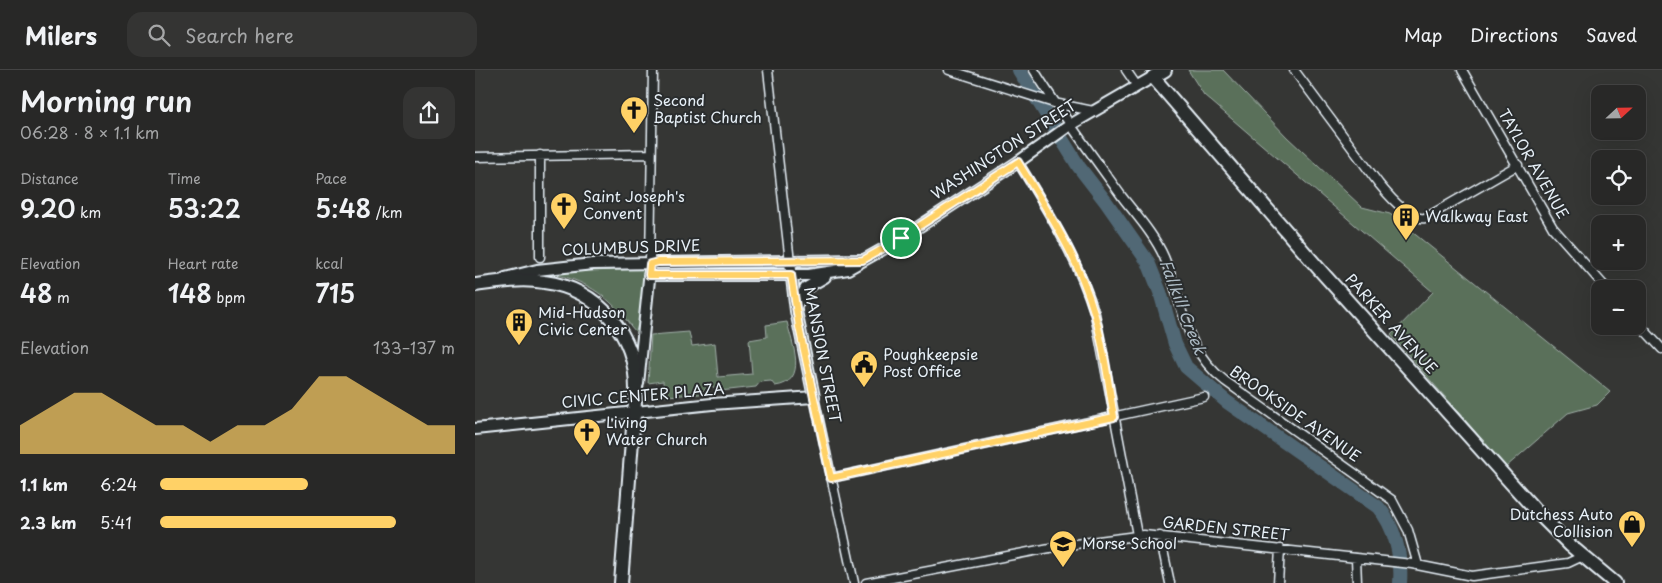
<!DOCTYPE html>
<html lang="en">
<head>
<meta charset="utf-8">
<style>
	:root { --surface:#282827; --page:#343433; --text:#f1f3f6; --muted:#a5a6a7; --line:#444; --accent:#ffd166 }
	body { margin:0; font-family:"Playpen Sans",sans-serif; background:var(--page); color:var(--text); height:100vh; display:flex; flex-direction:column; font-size:19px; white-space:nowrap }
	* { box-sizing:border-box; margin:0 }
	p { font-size:16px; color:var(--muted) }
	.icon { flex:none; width:28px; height:28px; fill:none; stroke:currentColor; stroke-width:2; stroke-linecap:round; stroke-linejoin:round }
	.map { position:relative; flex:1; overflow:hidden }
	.sheet { display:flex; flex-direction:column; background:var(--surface); width:475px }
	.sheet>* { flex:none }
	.needle { width:32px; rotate:68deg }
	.buttons { position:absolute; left:1116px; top:15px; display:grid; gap:10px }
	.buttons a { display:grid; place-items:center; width:55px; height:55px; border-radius:10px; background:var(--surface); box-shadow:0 5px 20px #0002,0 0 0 1px var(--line); font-size:25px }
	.pin { position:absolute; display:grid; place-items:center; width:42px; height:42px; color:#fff; margin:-21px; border:2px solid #fff; border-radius:50%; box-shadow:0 1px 5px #0007 }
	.round { display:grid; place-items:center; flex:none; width:52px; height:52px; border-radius:15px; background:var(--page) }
	.overview { display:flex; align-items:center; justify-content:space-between; height:85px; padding:0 20px }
	h1 { font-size:28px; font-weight:600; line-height:38px }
	.metrics { display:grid; grid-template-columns:repeat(3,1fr); gap:8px; height:85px; padding:5px 20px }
	.metrics div { display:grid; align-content:center }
	.metrics b { font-size:25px; font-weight:600 }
	.metrics small { font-size:14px; font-weight:400 }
	.metrics p { font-size:14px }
	.chart { height:140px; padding:10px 20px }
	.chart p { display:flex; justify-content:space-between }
	.chart svg { width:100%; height:90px; margin-top:5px; fill:var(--accent); opacity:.7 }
	ul { padding:0 20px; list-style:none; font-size:16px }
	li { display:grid; grid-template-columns:80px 60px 1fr; align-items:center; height:38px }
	li i { height:12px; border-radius:6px; background:var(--accent) }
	header { display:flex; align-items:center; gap:30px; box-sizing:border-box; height:70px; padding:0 25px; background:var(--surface); border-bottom:1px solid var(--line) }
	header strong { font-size:24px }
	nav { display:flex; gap:28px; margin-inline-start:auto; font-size:18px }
	.search { width:350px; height:45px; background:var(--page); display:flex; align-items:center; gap:12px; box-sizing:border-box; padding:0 18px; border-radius:15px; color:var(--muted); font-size:19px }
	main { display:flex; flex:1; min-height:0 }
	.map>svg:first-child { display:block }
	.green { fill:#5a6f5a; stroke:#a1b0a9 }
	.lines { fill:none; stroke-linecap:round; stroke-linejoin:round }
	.river { stroke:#516875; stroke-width:14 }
	.minor-casing { stroke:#e8f1f8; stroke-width:11 }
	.tertiary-casing { stroke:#e8f1f8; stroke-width:14 }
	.primary-casing { stroke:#e8f1f8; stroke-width:16 }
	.trunk-casing { stroke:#e8f1f8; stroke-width:16 }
	.minor { stroke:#2a2d2e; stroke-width:8 }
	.tertiary { stroke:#2a2d2e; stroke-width:10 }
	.primary { stroke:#2a2d2e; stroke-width:12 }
	.trunk { stroke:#2a2d2e; stroke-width:12 }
	.route-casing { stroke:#fff; stroke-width:10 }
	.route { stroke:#ffd166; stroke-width:6 }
	.labels { text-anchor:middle; stroke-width:4; stroke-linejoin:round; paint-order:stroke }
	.poi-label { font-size:15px; fill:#e8f1f8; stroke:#2a2d2e; text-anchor:start }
	.street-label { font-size:15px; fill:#e8f1f8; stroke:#2a2d2e }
	.water-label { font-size:16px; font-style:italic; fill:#acbac4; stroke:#2a2d2e }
</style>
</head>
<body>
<header>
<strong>Milers</strong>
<div class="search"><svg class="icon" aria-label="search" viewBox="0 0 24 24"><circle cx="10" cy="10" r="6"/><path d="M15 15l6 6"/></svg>Search here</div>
<nav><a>Map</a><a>Directions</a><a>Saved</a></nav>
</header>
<main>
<section class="sheet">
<div class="overview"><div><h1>Morning run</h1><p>06:28 · 8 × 1.1 km</p></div><a class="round"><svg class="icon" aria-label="share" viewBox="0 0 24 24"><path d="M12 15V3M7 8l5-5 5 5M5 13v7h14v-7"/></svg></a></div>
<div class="metrics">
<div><p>Distance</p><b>9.20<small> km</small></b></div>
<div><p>Time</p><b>53:22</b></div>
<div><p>Pace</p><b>5:48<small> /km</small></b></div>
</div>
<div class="metrics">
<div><p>Elevation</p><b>48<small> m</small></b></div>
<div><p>Heart rate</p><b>148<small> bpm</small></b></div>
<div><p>kcal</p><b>715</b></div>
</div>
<div class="chart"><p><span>Elevation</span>133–137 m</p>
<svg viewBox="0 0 160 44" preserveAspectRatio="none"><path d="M0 44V30L10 22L20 14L30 14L40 22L50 30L60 30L70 38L80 30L90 30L100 22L110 6L120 6L130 14L140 22L150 30L160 30V44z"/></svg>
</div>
<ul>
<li><b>1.1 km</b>6:24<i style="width:50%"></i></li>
<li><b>2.3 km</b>5:41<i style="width:80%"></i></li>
</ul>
</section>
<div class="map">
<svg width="1187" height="513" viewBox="0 0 1187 513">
	<rect width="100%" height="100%" fill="#353634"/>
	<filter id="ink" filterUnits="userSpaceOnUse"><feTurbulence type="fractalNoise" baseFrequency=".02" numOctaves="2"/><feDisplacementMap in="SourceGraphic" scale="10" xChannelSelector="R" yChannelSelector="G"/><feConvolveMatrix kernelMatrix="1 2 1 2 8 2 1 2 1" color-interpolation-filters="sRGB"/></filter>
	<g filter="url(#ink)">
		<path class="green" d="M713 0H748L812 67 887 137 915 144 1135 322 1122 335 1093 343 1031 397 916 265 958 222 729 25Z
			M166 199 171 200 170 223 161 262C155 256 150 247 144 241 123 218 97 205 66 203Z
			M312 252C317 274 334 312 300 316L296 311 285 312 281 317 245 321 235 315 225 324 189 326 188 311 173 313 176 265 214 262 217 276 240 273 243 307 277 304 274 270 292 267 291 255Z"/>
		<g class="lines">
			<path class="river" d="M544 0 604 97 631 132 673 192 685 222 700 274 711 297 752 332 903 437C920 456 927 487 925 513"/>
			<g class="minor-casing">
				<path id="minor" d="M293 0 315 192
					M474 0 579 33 618 41
					M559 0C586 44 618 86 648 128 662 146 680 166 689 187 709 233 707 278 750 311L917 430 933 460 943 495
					M651 0 662 16
					M819 0 904 114C913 125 935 151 950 148L1043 95
					M987 0 1078 158 1132 219
					M0 87 176 84
					M543 92C573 141 603 189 620 244L662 465
					M65 187V85
					M175 194 178 0
					M1162 252 1187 279
					M339 327 379 513
					M356 408 729 327
					M685 466 695 513
					M881 488 882 513
					M391 513 585 476 669 465 937 494 997 506 1093 493 1108 486
					M803 513 805 479"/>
			</g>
			<g class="tertiary-casing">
				<path id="tertiary" d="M174 205H334L373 199 419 173 543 92 595 55 678 7
					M30 208 62 200 118 194 387 190
					M321 236 331 218 350 207
					M163 314 175 200
					M0 359 237 334 339 327 321 241 315 192"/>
			</g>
			<g class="primary-casing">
				<path id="primary" d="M690 0 678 7 844 199 1062 442 1096 476 1140 513"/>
			</g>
			<g class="trunk-casing">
				<path id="trunk" d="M0 215C22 212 47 208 69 212 124 219 161 265 161 319L146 513"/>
			</g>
			<use href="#minor" class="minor"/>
			<use href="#tertiary" class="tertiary"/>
			<use href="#primary" class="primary"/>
			<use href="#trunk" class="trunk"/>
		</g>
	</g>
	<g class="lines" filter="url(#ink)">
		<g class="route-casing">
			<path id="route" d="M543 92C572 140 603 187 619 242 629 275 633 312 639 347L356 408 324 257 316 205H174L175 194 183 192 388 190 418 173Z"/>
		</g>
		<use href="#route" class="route"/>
	</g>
	<defs>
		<g id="church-pin" transform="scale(1.4375)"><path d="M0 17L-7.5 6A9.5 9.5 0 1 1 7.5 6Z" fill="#ffd166" stroke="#2a2d2e"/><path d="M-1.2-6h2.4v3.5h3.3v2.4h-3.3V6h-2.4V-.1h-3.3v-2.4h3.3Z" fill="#111"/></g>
		<g id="building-pin" transform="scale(1.4375)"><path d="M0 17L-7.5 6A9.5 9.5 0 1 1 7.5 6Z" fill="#ffd166" stroke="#2a2d2e"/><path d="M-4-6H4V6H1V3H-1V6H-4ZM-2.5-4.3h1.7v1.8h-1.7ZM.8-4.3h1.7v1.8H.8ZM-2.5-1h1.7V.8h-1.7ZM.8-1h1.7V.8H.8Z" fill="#111"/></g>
		<g id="civic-pin" transform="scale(1.4375)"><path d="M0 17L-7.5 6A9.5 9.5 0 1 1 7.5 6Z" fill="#ffd166" stroke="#2a2d2e"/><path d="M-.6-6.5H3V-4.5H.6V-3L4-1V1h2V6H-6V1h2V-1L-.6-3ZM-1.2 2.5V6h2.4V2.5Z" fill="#111"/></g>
		<g id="shop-pin" transform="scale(1.4375)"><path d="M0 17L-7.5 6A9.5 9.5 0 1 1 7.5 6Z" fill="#ffd166" stroke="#2a2d2e"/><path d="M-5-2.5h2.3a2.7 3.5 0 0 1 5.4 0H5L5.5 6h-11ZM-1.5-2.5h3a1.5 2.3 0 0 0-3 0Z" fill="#111"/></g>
		<g id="school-pin" transform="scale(1.4375)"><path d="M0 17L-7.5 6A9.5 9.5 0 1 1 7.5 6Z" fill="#ffd166" stroke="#2a2d2e"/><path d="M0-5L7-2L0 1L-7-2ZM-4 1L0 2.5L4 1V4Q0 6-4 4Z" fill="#111"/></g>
	</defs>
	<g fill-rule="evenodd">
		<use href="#church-pin" x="159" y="40"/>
		<use href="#church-pin" x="89" y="136"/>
		<use href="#building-pin" x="931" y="147"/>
		<use href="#building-pin" x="44" y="252"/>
		<use href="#civic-pin" x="389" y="294"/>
		<use href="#church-pin" x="112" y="362"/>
		<use href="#shop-pin" x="1157" y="454"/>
		<use href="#school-pin" x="588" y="474"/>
	</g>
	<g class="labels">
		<g class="poi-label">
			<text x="178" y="36">Second<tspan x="178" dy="17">Baptist Church</tspan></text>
			<text x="108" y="132">Saint Joseph's<tspan x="108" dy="17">Convent</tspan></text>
			<text x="950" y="152">Walkway East</text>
			<text x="63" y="248">Mid-Hudson<tspan x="63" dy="17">Civic Center</tspan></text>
			<text x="408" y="290">Poughkeepsie<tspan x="408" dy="17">Post Office</tspan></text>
			<text x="131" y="358">Living<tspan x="131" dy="17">Water Church</tspan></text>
			<text x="1138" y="450" text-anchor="end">Dutchess Auto<tspan x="1138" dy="17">Collision</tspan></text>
			<text x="607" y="479">Morse School</text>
		</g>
		<g class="street-label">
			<text transform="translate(529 80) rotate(-33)" y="5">WASHINGTON STREET</text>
			<text transform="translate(1058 94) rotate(60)" y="5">TAYLOR AVENUE</text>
			<text transform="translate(156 178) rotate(-2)" y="5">COLUMBUS DRIVE</text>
			<text transform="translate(916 254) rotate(48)" y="5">PARKER AVENUE</text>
			<text transform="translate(347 285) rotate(79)" y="5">MANSION STREET</text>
			<text transform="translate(168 326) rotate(-5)" y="5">CIVIC CENTER PLAZA</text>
			<text transform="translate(820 344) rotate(35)" y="5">BROOKSIDE AVENUE</text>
			<text transform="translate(751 459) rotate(6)" y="5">GARDEN STREET</text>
		</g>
		<g class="water-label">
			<text transform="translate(708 237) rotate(69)" y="6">Fallkill Creek</text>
		</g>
	</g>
</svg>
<div class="buttons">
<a><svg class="needle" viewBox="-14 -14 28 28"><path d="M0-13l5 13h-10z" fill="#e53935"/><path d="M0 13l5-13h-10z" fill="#a5a6a7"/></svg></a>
<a><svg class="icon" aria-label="locate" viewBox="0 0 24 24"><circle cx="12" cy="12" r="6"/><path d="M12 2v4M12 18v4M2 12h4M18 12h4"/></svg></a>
<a>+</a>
<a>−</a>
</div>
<div class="pin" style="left:426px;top:168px;background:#1e9e55"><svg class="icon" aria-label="arrive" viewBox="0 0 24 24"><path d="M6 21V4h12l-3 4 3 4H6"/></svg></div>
</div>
</main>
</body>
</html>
